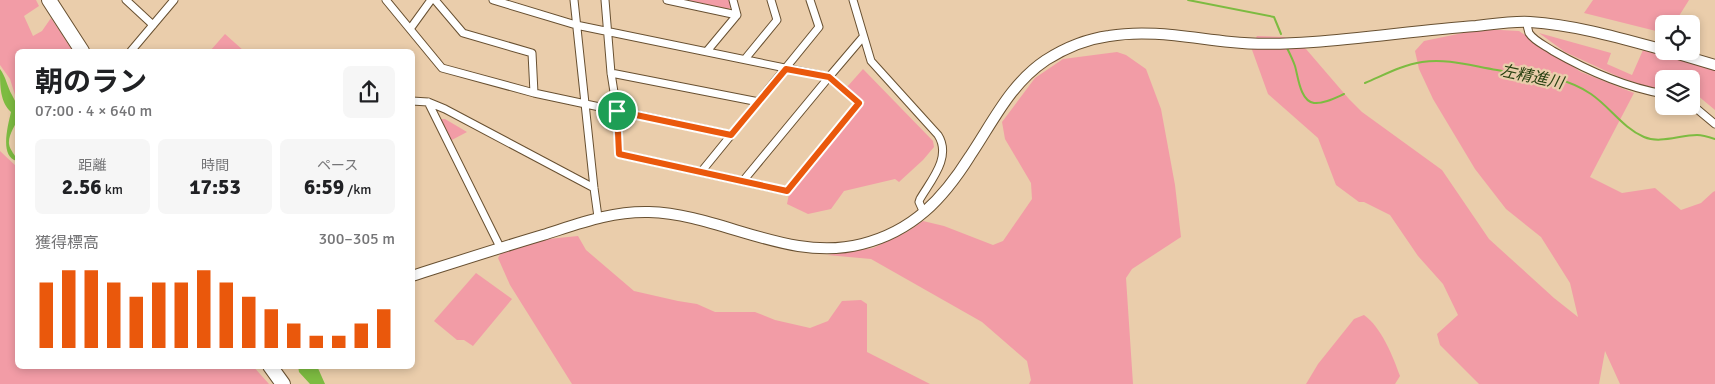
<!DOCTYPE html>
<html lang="ja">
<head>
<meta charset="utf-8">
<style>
	:root { --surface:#fff; --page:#f6f6f6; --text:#202124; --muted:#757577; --accent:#ea580c }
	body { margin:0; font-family:Signika,"Noto Sans JP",sans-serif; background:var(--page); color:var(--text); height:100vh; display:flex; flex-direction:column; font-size:19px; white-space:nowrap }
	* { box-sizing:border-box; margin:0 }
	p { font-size:16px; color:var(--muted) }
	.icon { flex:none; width:28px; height:28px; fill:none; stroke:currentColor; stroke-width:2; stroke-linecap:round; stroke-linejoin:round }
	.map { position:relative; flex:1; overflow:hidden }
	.panel { position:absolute; left:15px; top:49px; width:400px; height:320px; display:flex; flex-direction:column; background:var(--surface); border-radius:8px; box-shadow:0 2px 8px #0003 }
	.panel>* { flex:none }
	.controls { position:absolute; left:1655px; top:15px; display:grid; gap:10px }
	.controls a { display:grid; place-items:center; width:45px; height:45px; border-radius:8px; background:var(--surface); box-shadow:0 2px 8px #0003; font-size:25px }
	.pin { position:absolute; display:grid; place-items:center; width:42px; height:42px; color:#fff; margin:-21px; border:2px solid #fff; border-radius:50%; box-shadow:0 1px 5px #0007 }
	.round { display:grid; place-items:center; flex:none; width:52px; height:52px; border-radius:8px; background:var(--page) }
	.overview { display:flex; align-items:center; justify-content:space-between; height:85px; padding:0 20px }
	h1 { font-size:28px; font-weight:700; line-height:38px }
	.figures { display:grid; grid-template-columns:repeat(3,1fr); gap:8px; height:85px; padding:5px 20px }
	.figures div { display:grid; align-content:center; border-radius:8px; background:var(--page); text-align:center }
	.figures b { font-size:21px; font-weight:700 }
	.figures small { font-size:14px; font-weight:400 }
	.figures p { font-size:14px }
	.chart { height:140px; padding:10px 20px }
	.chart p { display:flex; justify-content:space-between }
	.chart svg { width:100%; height:90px; margin-top:5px; stroke:var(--accent); stroke-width:6 }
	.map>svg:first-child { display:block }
	.green { fill:#f29ca6 }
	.water { fill:#7dbb41 }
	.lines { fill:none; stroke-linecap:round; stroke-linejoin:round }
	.stream { stroke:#7dbb41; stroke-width:2 }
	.street-casing { stroke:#685031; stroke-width:9 }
	.secondary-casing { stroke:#685031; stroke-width:12 }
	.highway-casing { stroke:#685031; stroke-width:16 }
	.street { stroke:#fff; stroke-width:7 }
	.secondary { stroke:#fff; stroke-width:10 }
	.highway { stroke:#fff; stroke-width:14 }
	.route-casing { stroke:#fff; stroke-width:10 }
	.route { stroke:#ea580c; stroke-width:6 }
	.labels { text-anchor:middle; stroke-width:4.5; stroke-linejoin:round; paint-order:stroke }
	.water-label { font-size:16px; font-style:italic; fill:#294112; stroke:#eacdab }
</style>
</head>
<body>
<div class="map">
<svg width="1715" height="384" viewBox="0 0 1715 384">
	<rect width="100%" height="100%" fill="#eacdab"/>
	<path class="green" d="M0 0H36L39 6 24 16 33 36 42 31 51 18 73 51H18L17 99 15 95 10 79 0 65Z
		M686 0H730L732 7 728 9Z
		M1593 0H1689L1674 24H1664V33L1584 13Z
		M1482 29 1519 31 1581 72 1634 93 1590 177 1622 193 1655 188 1681 210 1701 203 1713 192 1715 191V384H1620L1605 351 1599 384H1479L1440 345 1437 334 1458 315 1443 284 1418 256 1390 215 1364 202H1359L1336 185 1318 138 1268 94 1251 47 1257 36 1284 37 1306 49 1349 99 1362 112 1442 170 1489 239 1554 298 1578 317 1570 283 1541 237 1506 209 1475 169 1433 99 1419 69 1415 51 1424 41Z
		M1539 33 1611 53 1607 64 1632 75 1643 50 1715 70V110L1697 95 1691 93V79H1664V85L1657 83 1655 89 1619 77 1565 52Z
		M225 34 244 51H210Z
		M1117 52 1126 55 1146 69 1161 109 1175 185 1181 237 1132 269 1126 278 1133 384H1029L1031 380 1027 361 982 322 871 259 827 255 873 248 907 232 923 221 944 226 993 245 1003 241 1032 199 1031 183 1005 139 1002 122 1035 78 1063 59Z
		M863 69 933 141 934 147 923 160 899 182 895 179 844 191 831 209 808 214 787 204 789 194 865 102 847 87Z
		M440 119H445L467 132 448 142Z
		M0 151 17 167 18 366H253L269 384H0Z
		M578 236 586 250 634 291 678 301 697 304 715 312H755L775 320 810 328 828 321 842 301 861 300 867 304V352L930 384H572L510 285 498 258 501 253 538 240Z
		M476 273 512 299 473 346 464 340H457L434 321Z
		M1364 315C1381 327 1393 356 1400 376L1395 384H1306L1318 364 1354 319Z"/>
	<path class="water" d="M0 69C6 77 7 86 12 95 16 103 19 106 18 117 16 126 8 134 9 144 10 151 16 155 17 161 0 157 7 129 11 112 0 102 0 86 0 69Z
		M298 366H317L325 384H310L299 372Z"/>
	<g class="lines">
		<path class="stream" d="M1188 0 1274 17 1281 34
			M1287 48C1290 54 1293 60 1295 66 1298 76 1300 101 1314 103 1324 104 1335 98 1344 94
			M1365 83C1384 75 1402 65 1422 62 1447 58 1472 66 1497 70 1532 77 1560 73 1591 94 1610 107 1623 128 1644 137 1660 144 1680 135 1697 135 1703 135 1709 137 1715 139"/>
		<g class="street-casing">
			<path id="street" d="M126 0 153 25
				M386 0 442 68 534 93 731 135
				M435 0 463 33 532 53 534 93
				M493 0 576 25 829 77 863 37
				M574 0 594 188 598 217
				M605 0 611 73 617 111 619 154 787 191 859 103 829 77 743 181
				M667 0 737 15
				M853 0 871 61 938 135C952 157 931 180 920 199L919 202 924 213
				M1527 21C1527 25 1528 30 1529 33 1534 41 1546 46 1553 51 1588 71 1624 87 1664 94
				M410 29 431 0
				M131 51 174 0
				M707 51 737 15 733 0
				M745 59 777 20 771 0
				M611 73 759 102
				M412 101 428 102 445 109 594 188
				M428 102 500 247
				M1691 104 1715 124
				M701 172 819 27 810 0"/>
		</g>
		<g class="secondary-casing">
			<path id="secondary" d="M1668 51 1715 65
				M412 276C456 262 499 248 543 235 578 224 611 211 649 212 721 214 789 263 862 244 913 231 943 199 970 156 993 122 1010 84 1046 60 1065 48 1086 39 1109 36 1150 29 1190 38 1231 42 1258 45 1286 44 1313 42 1367 38 1422 30 1476 26 1494 24 1513 21 1530 22 1576 25 1620 38 1664 50"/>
		</g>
		<g class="highway-casing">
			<path id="highway" d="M49 0 82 51
				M270 366 283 384"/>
		</g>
		<use href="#street" class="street"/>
		<use href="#secondary" class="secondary"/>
		<use href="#highway" class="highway"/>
	</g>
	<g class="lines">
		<g class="route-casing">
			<path id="route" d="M786 69 829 77 859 103 787 191 619 154 617 111 731 135Z"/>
		</g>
		<use href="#route" class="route"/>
	</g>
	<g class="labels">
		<g class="water-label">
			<text transform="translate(1532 76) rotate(12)" y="6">左精進川</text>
		</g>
	</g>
</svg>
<div class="controls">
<a><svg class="icon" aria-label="locate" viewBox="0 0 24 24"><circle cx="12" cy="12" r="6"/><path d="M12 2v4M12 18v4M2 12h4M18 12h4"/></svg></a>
<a><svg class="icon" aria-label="layers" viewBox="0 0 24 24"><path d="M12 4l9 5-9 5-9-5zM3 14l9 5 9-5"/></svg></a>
</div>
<div class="pin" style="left:617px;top:111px;background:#1e9e55"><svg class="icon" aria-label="arrive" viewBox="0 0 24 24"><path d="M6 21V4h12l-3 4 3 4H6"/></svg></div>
<section class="panel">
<div class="overview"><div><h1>朝のラン</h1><p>07:00 · 4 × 640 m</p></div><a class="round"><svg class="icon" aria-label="share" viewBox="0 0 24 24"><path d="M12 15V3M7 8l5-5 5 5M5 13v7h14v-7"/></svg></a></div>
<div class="figures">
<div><p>距離</p><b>2.56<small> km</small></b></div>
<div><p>時間</p><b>17:53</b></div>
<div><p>ペース</p><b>6:59<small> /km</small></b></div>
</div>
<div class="chart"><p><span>獲得標高</span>300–305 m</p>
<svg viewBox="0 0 160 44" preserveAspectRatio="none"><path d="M5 44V12M15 44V6M25 44V6M35 44V12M45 44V19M55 44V12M65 44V12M75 44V6M85 44V12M95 44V19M105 44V25M115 44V32M125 44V38M135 44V38M145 44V32M155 44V25"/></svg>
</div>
</section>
</div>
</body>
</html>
